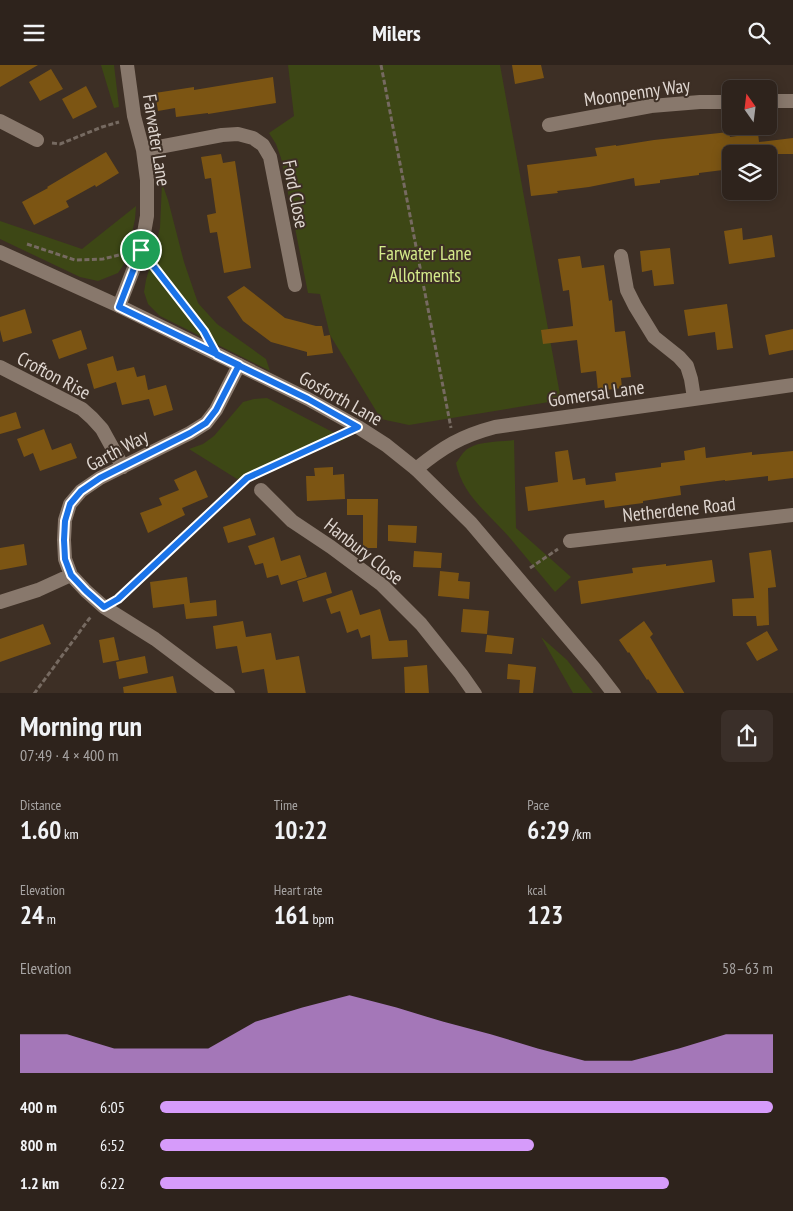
<!DOCTYPE html>
<html lang="en">
<head>
<meta charset="utf-8">
<style>
	:root { --surface:#2e231c; --page:#3a2f29; --text:#f1f3f6; --muted:#a7a4a3; --line:#49403b; --accent:#d69bfa }
	body { margin:0; font-family:"PT Sans Narrow",sans-serif; background:var(--page); color:var(--text); height:100vh; display:flex; flex-direction:column; font-size:19px; white-space:nowrap }
	* { box-sizing:border-box; margin:0 }
	p { font-size:16px; color:var(--muted) }
	.icon { flex:none; width:28px; height:28px; fill:none; stroke:currentColor; stroke-width:2; stroke-linecap:round; stroke-linejoin:round }
	.map { position:relative; height:628px; overflow:hidden }
	.side { display:flex; flex-direction:column; background:var(--surface); flex:1 }
	.side>* { flex:none }
	.needle { width:32px; rotate:346deg }
	.buttons { position:absolute; left:722px; top:15px; display:grid; gap:10px }
	.buttons a { display:grid; place-items:center; width:55px; height:55px; border-radius:8px; background:var(--surface); box-shadow:0 2px 12px #0003,0 0 0 1px var(--line); font-size:25px }
	.pin { position:absolute; display:grid; place-items:center; width:42px; height:42px; color:#fff; margin:-21px; border:2px solid #fff; border-radius:50%; box-shadow:0 1px 5px #0007 }
	.round { display:grid; place-items:center; flex:none; width:52px; height:52px; border-radius:8px; background:var(--page) }
	.headline { display:flex; align-items:center; justify-content:space-between; height:85px; padding:0 20px }
	h1 { font-size:28px; font-weight:700; line-height:38px }
	.stats { display:grid; grid-template-columns:repeat(3,1fr); gap:8px; height:85px; padding:5px 20px }
	.stats div { display:grid; align-content:center }
	.stats b { font-size:25px; font-weight:700 }
	.stats small { font-size:14px; font-weight:400 }
	.stats p { font-size:14px }
	.chart { height:140px; padding:10px 20px }
	.chart p { display:flex; justify-content:space-between }
	.chart svg { width:100%; height:90px; margin-top:5px; fill:var(--accent); opacity:.7 }
	ul { padding:0 20px; list-style:none; font-size:16px }
	li { display:grid; grid-template-columns:80px 60px 1fr; align-items:center; height:38px }
	li i { height:12px; border-radius:6px; background:var(--accent) }
	header { display:flex; justify-content:space-between; align-items:center; height:65px; padding:0 20px; background:var(--surface); font-size:22px; font-weight:700 }
	.map>svg:first-child { display:block }
	.green { fill:#3d4715 }
	.building { fill:#7c5513 }
	.lines { fill:none; stroke-linecap:round; stroke-linejoin:round }
	.path { stroke:#766a61; stroke-width:3; stroke-dasharray:5 2.5; stroke-linecap:butt }
	.minor { stroke:#88786c; stroke-width:14 }
	.tertiary { stroke:#88786c; stroke-width:14 }
	.route-casing { stroke:#fff; stroke-width:10 }
	.route { stroke:#1a73e8; stroke-width:6 }
	.labels { text-anchor:middle; stroke-width:4; stroke-linejoin:round; paint-order:stroke }
	.street-label { font-size:19px; fill:#dfd6d0; stroke:#3d2f25 }
	.park-label { font-size:19px; fill:#d4ea8a; stroke:#3d2f25 }
</style>
</head>
<body>
<header><svg class="icon" aria-label="menu" viewBox="0 0 24 24"><path d="M4 6h16M4 12h16M4 18h16"/></svg>Milers<svg class="icon" aria-label="search" viewBox="0 0 24 24"><circle cx="10" cy="10" r="6"/><path d="M15 15l6 6"/></svg></header>
<div class="map">
<svg width="793" height="629" viewBox="0 0 793 629">
	<rect width="100%" height="100%" fill="#3d2f25"/>
	<path class="green" d="M101 0H114L119 42 114 43Z
		M288 0H500L561 335 409 360 381 354 330 270 320 229 308 228 281 93 276 79 269 68 294 51Z
		M162 118 168 135 184 197 198 238 217 259 266 294 270 306 160 251 148 239 144 227 146 215 152 194 160 163Z
		M136 141 135 154 126 196 118 208 98 216 80 212 0 174V156L82 184Z
		M267 333 346 374 237 414 189 384 203 379 214 371 243 337 254 334Z
		M514 375 516 463 571 512 555 527C540 509 525 491 510 473 490 450 462 430 456 398 460 393 463 386 469 383 480 376 501 377 514 375Z
		M541 572 567 595 593 628H573Z"/>
	<path class="building" d="M0 0H38L0 22Z
		M512 0H541L544 13 515 19Z
		M51 4 63 24 40 36 29 17Z
		M273 12 276 38 208 49V48L176 52 175 43 158 46 155 28 194 22V25Z
		M86 21 97 42 73 54 62 34Z
		M729 67 730 72 758 68 759 77 793 73V89H731V104L699 108V110L660 115V118L635 121 634 113 589 122 557 126 558 128 531 131 527 100 597 91 595 83 616 80V81L654 75Z
		M106 87 119 108 96 122 95 120 66 136 69 142 34 160 22 137 48 123 47 122Z
		M221 89 223 98 235 96 251 203 224 208 217 167 210 168 207 150 216 148 211 113 205 114 201 92Z
		M742 163 743 175 772 170 775 192 729 199 724 166Z
		M670 183 674 219 654 221 652 205 642 207 640 186Z
		M580 191 582 203 604 200 609 236 612 235 615 267 625 266 631 312 621 313 622 323 598 326 596 306 581 308 577 275 543 279 541 265 573 261 569 225 563 226 558 194Z
		M244 221 285 253 316 261H322L324 271 330 270 333 288 307 291V287L271 277 243 256 227 232Z
		M727 239 733 283 717 285 715 267 688 271 684 245Z
		M25 244 32 268 3 277 0 265V252Z
		M793 264V285L769 290 765 270Z
		M81 265 87 284 59 294 52 275Z
		M113 291 117 306 134 302 137 312 145 310 148 325 166 320 173 345 154 351 149 334 122 340 116 317 94 324 87 299Z
		M16 347 21 363 0 369V352Z
		M44 364 52 385 71 378 77 393 40 406 33 388 24 392 17 374Z
		M705 382 706 393 752 387V390L793 386V413L768 416V411L725 416V415L680 421 681 430 643 436V438L605 443 604 435 528 446 525 422 558 417 555 387 568 385 573 415 585 413 586 420 616 416 615 408 661 402V398L685 395 684 386Z
		M333 402V410L344 409 345 434 307 436 306 411H315L314 403Z
		M196 405 208 432 182 443 185 450 148 468 140 448 162 440 159 433 179 425 174 415Z
		M347 434H378L377 483H363V450H347Z
		M250 453 256 470 228 478 223 462Z
		M388 460 417 461 416 478 388 476Z
		M274 472 281 496 300 490 307 512 281 520 278 510 267 513 263 498 255 500 248 481Z
		M24 479 27 500 0 505V483Z
		M771 485 776 522 768 523 769 560 757 561 756 551H733L732 534 754 533 749 488Z
		M414 486 442 488 441 503 413 502Z
		M712 495 715 517 581 539 578 516 633 508 632 503 666 499V501Z
		M440 506 459 508 458 516 470 517 469 534 438 531Z
		M326 507 332 528 303 537 297 516Z
		M187 512 190 538 216 535 217 551 186 554 184 539 153 543 150 517Z
		M352 525 360 550 380 544 389 576 407 575 408 592 372 594 370 570 361 573 358 564 347 568 340 546 331 549 326 534Z
		M463 544 489 546 487 569 461 567Z
		M243 556 246 572 271 568 276 595 299 591 306 629H268L264 604 242 608 237 581 216 584 213 561Z
		M644 556 653 569 650 572 685 629H658L648 614 647 615 629 587 628 588 619 575Z
		M43 559 51 579 0 597V574Z
		M767 566 778 585 757 596 746 578Z
		M487 570 514 573 512 589 485 587Z
		M114 572 119 595 103 598 99 575Z
		M145 591 148 608 119 614 116 597Z
		M508 599 536 602 533 629H519L520 615 507 614Z
		M427 600 429 629H405L404 602Z
		M173 611 177 629H124L123 622Z"/>
	<g class="lines">
		<path class="path" d="M381 0 451 363
			M52 78 60 79 102 62 119 57
			M27 179 75 195 103 194 123 189
			M152 199 202 263
			M259 408 339 371
			M530 503 558 484
			M120 533 247 413 251 411
			M34 629 89 554 92 551"/>
		<path class="minor" d="M769 36H793
			M0 56 37 75
			M549 60 651 41 700 37H731
			M143 85 222 70 238 69 253 73 263 80 270 92 295 220
			M621 191 627 225 635 241 654 272 679 292 687 301 691 314 694 333
			M119 241 141 185 147 151V115L143 85 134 51 127 0
			M0 302 82 344 92 353 102 364 123 402
			M416 404C443 382 461 371 495 362L793 320
			M261 425 292 456 331 482 382 520 421 559 461 609 475 629
			M570 476 793 450
			M0 537 38 525 71 510
			M228 629 155 574 104 542 86 526 71 510 65 494 64 475 65 455 70 439 81 426 100 413 190 368 206 358 216 345 239 300"/>
		<path class="tertiary" d="M0 187 119 241 308 334 358 362 386 380 416 404 471 458 594 603 614 629"/>
	</g>
	<g class="lines">
		<g class="route-casing">
			<path id="route" d="M141 185 204 266 217 290 308 334 358 362 247 413 118 534 104 542 86 526 71 510 65 494 64 475 65 456 70 439 81 426 100 413 190 368 206 358 216 345 239 300 119 242 141 185"/>
		</g>
		<use href="#route" class="route"/>
	</g>
	<g class="labels">
		<g class="street-label">
			<text transform="translate(637 27) rotate(-8)" y="7">Moonpenny Way</text>
			<text transform="translate(157 75) rotate(81)" y="7">Farwater Lane</text>
			<text transform="translate(296 129) rotate(79)" y="7">Ford Close</text>
			<text transform="translate(54 310) rotate(28)" y="7">Crofton Rise</text>
			<text transform="translate(596 328) rotate(-8)" y="7">Gomersal Lane</text>
			<text transform="translate(341 333) rotate(29)" y="7">Gosforth Lane</text>
			<text transform="translate(117 385) rotate(-28)" y="7">Garth Way</text>
			<text transform="translate(679 444) rotate(-6)" y="7">Netherdene Road</text>
			<text transform="translate(364 486) rotate(38)" y="7">Hanbury Close</text>
		</g>
		<g class="park-label">
			<text x="425" y="195">Farwater Lane<tspan x="425" dy="22">Allotments</tspan></text>
		</g>
	</g>
</svg>
<div class="buttons">
<a><svg class="needle" viewBox="-14 -14 28 28"><path d="M0-13l5 13h-10z" fill="#e53935"/><path d="M0 13l5-13h-10z" fill="#a7a4a3"/></svg></a>
<a><svg class="icon" aria-label="layers" viewBox="0 0 24 24"><path d="M12 4l9 5-9 5-9-5zM3 14l9 5 9-5"/></svg></a>
</div>
<div class="pin" style="left:141px;top:185px;background:#1e9e55"><svg class="icon" aria-label="arrive" viewBox="0 0 24 24"><path d="M6 21V4h12l-3 4 3 4H6"/></svg></div>
</div>
<section class="side">
<div class="headline"><div><h1>Morning run</h1><p>07:49 · 4 × 400 m</p></div><a class="round"><svg class="icon" aria-label="share" viewBox="0 0 24 24"><path d="M12 15V3M7 8l5-5 5 5M5 13v7h14v-7"/></svg></a></div>
<div class="stats">
<div><p>Distance</p><b>1.60<small> km</small></b></div>
<div><p>Time</p><b>10:22</b></div>
<div><p>Pace</p><b>6:29<small> /km</small></b></div>
</div>
<div class="stats">
<div><p>Elevation</p><b>24<small> m</small></b></div>
<div><p>Heart rate</p><b>161<small> bpm</small></b></div>
<div><p>kcal</p><b>123</b></div>
</div>
<div class="chart"><p><span>Elevation</span>58–63 m</p>
<svg viewBox="0 0 160 44" preserveAspectRatio="none"><path d="M0 44V25L10 25L20 32L30 32L40 32L50 19L60 12L70 6L80 12L90 19L100 25L110 32L120 38L130 38L140 32L150 25L160 25V44z"/></svg>
</div>
<ul>
<li><b>400 m</b>6:05<i style="width:100%"></i></li>
<li><b>800 m</b>6:52<i style="width:61%"></i></li>
<li><b>1.2 km</b>6:22<i style="width:83%"></i></li>
</ul>
</section>
</body>
</html>
